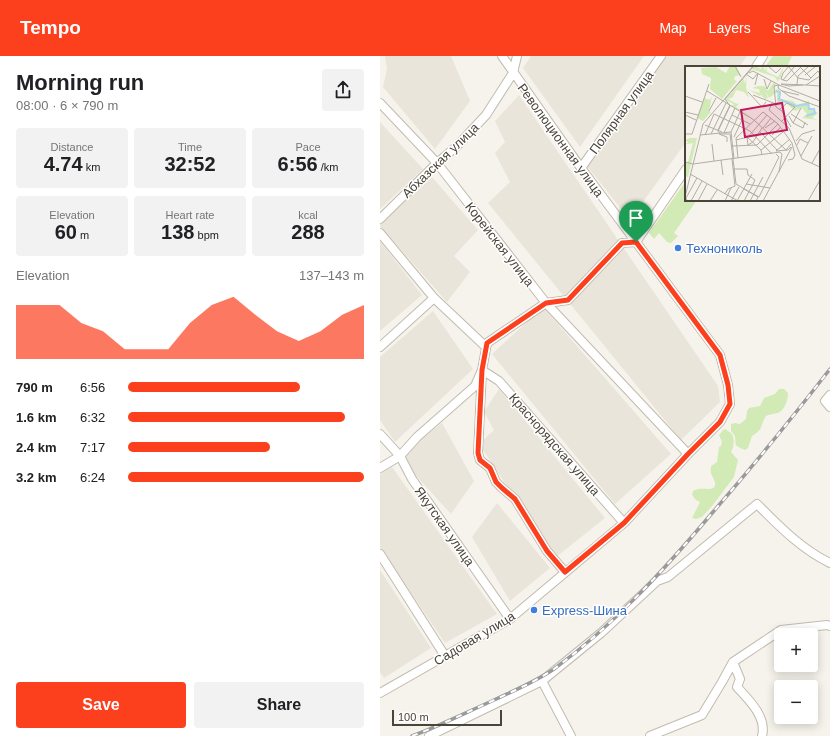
<!DOCTYPE html>
<html lang="en">
<head>
<meta charset="utf-8">
<style>
	:root { --surface:#fff; --page:#f2f2f2; --text:#202124; --muted:#757577; --accent:#fc3f1d }
	body { margin:0; font-family:Helvetica,sans-serif; background:var(--page); color:var(--text); height:100vh; display:flex; flex-direction:column; font-size:15px; white-space:nowrap }
	* { box-sizing:border-box; margin:0 }
	p { font-size:13px; color:var(--muted) }
	.icon { flex:none; width:22px; height:22px; fill:none; stroke:currentColor; stroke-width:2; stroke-linecap:round; stroke-linejoin:round }
	.map { position:relative; flex:1; overflow:hidden }
	.side { display:flex; flex-direction:column; background:var(--surface); width:380px }
	.side>* { flex:none }
	.controls { position:absolute; left:394px; top:572px; display:grid; gap:8px }
	.controls a { display:grid; place-items:center; width:44px; height:44px; border-radius:4px; background:var(--surface); box-shadow:0 2px 10px #0003; font-size:20px }
	.scale { position:absolute; left:12px; bottom:10px; width:110px; box-sizing:border-box; padding-left:4px; border:2px solid #4b4439; border-top:0; font-size:11px; line-height:14px; white-space:nowrap; color:#4b4439; -webkit-text-stroke:3px #fff; paint-order:stroke }
	.pin { position:absolute; display:grid; place-items:center; width:34px; height:34px; color:#fff; margin:-41px -17px; border-radius:50% 50% 50% 0; rotate:-45deg; box-shadow:0 0 4px #0007 }
	.pin .icon { rotate:45deg }
	.round { display:grid; place-items:center; flex:none; width:42px; height:42px; border-radius:4px; background:var(--page) }
	.summary { display:flex; align-items:center; justify-content:space-between; height:68px; padding:0 16px }
	h1 { font-size:22px; font-weight:700; line-height:30px }
	.stats { display:grid; grid-template-columns:repeat(3,1fr); gap:6px; height:68px; padding:4px 16px }
	.stats div { display:grid; align-content:center; border-radius:4px; background:var(--page); text-align:center }
	.stats b { font-size:20px; font-weight:700 }
	.stats small { font-size:11px; font-weight:400 }
	.stats p { font-size:11px }
	.chart { height:112px; padding:8px 16px }
	.chart p { display:flex; justify-content:space-between }
	.chart svg { width:100%; height:72px; margin-top:4px; fill:var(--accent); opacity:.7 }
	.cta { display:flex; gap:8px; margin-top:auto; padding:8px 16px }
	.cta a { flex:1; height:46px; border-radius:4px; background:var(--accent); color:#fff; font-size:16px; font-weight:700; line-height:46px; text-align:center }
	.cta a+a { background:var(--page); color:var(--text) }
	ul { padding:0 16px; list-style:none; font-size:13px }
	li { display:grid; grid-template-columns:64px 48px 1fr; align-items:center; height:30px }
	li i { height:10px; border-radius:5px; background:var(--accent) }
	header { display:flex; align-items:center; gap:24px; box-sizing:border-box; height:56px; padding:0 20px; background:var(--accent); color:#fff }
	header strong { font-size:19px }
	nav { display:flex; gap:22px; margin-inline-start:auto; font-size:14px }
	main { display:flex; flex:1; min-height:0 }
	.map>svg:first-child { display:block }
	.residential { fill:#eae5da }
	.green { fill:#d2eab5 }
	.lines { fill:none; stroke-linecap:round; stroke-linejoin:round }
	.minor-casing { stroke:#c2bbae; stroke-width:10 }
	.minor { stroke:#fff; stroke-width:8 }
	.rail-casing { stroke:#9a9a9a; stroke-width:3.5 }
	.rail { stroke:#fff; stroke-width:2; stroke-dasharray:6; stroke-linecap:butt }
	.route-casing { stroke:#fff; stroke-width:8 }
	.route { stroke:#fc3f1d; stroke-width:5 }
	.shop-dot { fill:#3f7fe0; stroke:#fff; stroke-width:1.5 }
	.labels { text-anchor:middle; stroke-width:3; stroke-linejoin:round; paint-order:stroke }
	.street-label { font-size:13px; fill:#4b4439; stroke:#fff }
	.shop-label { font-size:13px; fill:#366cbe; stroke:#fff; text-anchor:start }
	.inset-river { fill:none; stroke:#a9d4f2; stroke-width:2 }
	.inset-road { fill:none; stroke:#b2ada4; stroke-width:1 }
	.view { fill:#c2185b; fill-opacity:0.15; stroke:#c2185b; stroke-width:2 }
	.inset-edge { fill:none; stroke:#4b4439; stroke-width:2 }
</style>
</head>
<body>
<header>
<strong>Tempo</strong>
<nav><a>Map</a><a>Layers</a><a>Share</a></nav>
</header>
<main>
<section class="side">
<div class="summary"><div><h1>Morning run</h1><p>08:00 · 6 × 790 m</p></div><a class="round"><svg class="icon" aria-label="share" viewBox="0 0 24 24"><path d="M12 15V3M7 8l5-5 5 5M5 13v7h14v-7"/></svg></a></div>
<div class="stats">
<div><p>Distance</p><b>4.74<small> km</small></b></div>
<div><p>Time</p><b>32:52</b></div>
<div><p>Pace</p><b>6:56<small> /km</small></b></div>
</div>
<div class="stats">
<div><p>Elevation</p><b>60<small> m</small></b></div>
<div><p>Heart rate</p><b>138<small> bpm</small></b></div>
<div><p>kcal</p><b>288</b></div>
</div>
<div class="chart"><p><span>Elevation</span>137–143 m</p>
<svg viewBox="0 0 160 44" preserveAspectRatio="none"><path d="M0 44V11L10 11L20 11L30 22L40 27L50 38L60 38L70 38L80 22L90 11L100 6L110 17L120 27L130 33L140 27L150 17L160 11V44z"/></svg>
</div>
<ul>
<li><b>790 m</b>6:56<i style="width:73%"></i></li>
<li><b>1.6 km</b>6:32<i style="width:92%"></i></li>
<li><b>2.4 km</b>7:17<i style="width:60%"></i></li>
<li><b>3.2 km</b>6:24<i style="width:100%"></i></li>
</ul>
<div class="cta"><a>Save</a><a>Share</a></div>
</section>
<div class="map">
<svg width="450" height="680" viewBox="0 0 450 680">
	<rect width="100%" height="100%" fill="#f6f3ec"/>
	<path class="residential" d="M5 0H71L90 45 55 93 3 31 7 13Z
		M151 0H264L200 91 143 12Z
		M283 0H367L359 11H306V86L250 164 206 109Z
		M139 39 338 330 340 346 301 384 108 147 130 126 115 97 125 86 115 65Z
		M0 66 43 113 0 153Z
		M51 120 98 174 74 200 90 216 67 246 0 170V167Z
		M0 185 42 239 0 275Z
		M163 251 291 398 235 448 112 298Z
		M53 255 93 313 15 386 0 364V301Z
		M119 333 225 462 175 502 99 388 114 374 104 356Z
		M62 367 94 425 71 458 19 401Z
		M12 411 117 558 65 587 0 492V418Z
		M117 447 170 512 130 545 92 481Z
		M0 514 51 592 4 622 0 616Z"/>
	<path class="green" d="M393 0H412L407 11H385Z
		M306 125V144H317L294 177 298 180 291 187 287 186 279 177 274 183 269 177Z
		M399 333H404L408 337C408 344 405 354 398 357 394 358 390 358 386 360 379 371 385 372 372 380L368 392 365 394C354 389 356 391 355 380L351 375V368L355 367 360 368 366 363 367 355 369 352 380 350 384 342 395 338Z
		M346 373C347 375 350 376 351 377 355 381 354 392 351 396L358 404 354 421 332 450 322 461 316 463 312 462 320 446 316 444 312 439 313 435C319 432 323 433 329 433 341 432 332 421 331 417 330 414 331 412 331 410L337 406 339 391 341 390 342 386 339 379 343 374Z"/>
	<g class="lines">
		<g class="minor-casing">
			<path id="minor" d="M376 11 383 0
				M0 47 57 107 166 247 308 398
				M201 112 281 0
				M0 163 57 107 76 91 106 59 133 17 137 0
				M0 177 54 242 106 291
				M256 186 306 113
				M0 291 54 242
				M450 339 445 345 450 351
				M0 378 20 400 32 423 130 563
				M0 412 20 400 37 381 95 330 102 314 107 287 166 247 188 244 242 187 256 186
				M0 498 65 600
				M185 516 167 495 135 443 122 432 116 426 110 412 100 404 98 397 102 314 119 325 244 467
				M353 606 360 623 357 631C369 644 387 661 382 680
				M162 625 191 680
				M0 637 130 563 244 467 308 398 340 366 350 348 348 329 340 299 201 112 122 0
				M49 680 162 625 221 577 277 525 288 521 377 448C399 470 421 493 450 507
				M270 680 322 659 342 626 353 606 401 574 447 569 450 570"/>
		</g>
		<use href="#minor" class="minor"/>
		<g class="rail-casing">
			<path id="rail" d="M32 680C59 670 85 657 112 645 133 635 155 626 174 613 235 568 284 514 333 456 373 410 412 362 450 313"/>
		</g>
		<use href="#rail" class="rail"/>
	</g>
	<g class="lines">
		<g class="route-casing">
			<path id="route" d="M256 186 340 299 348 329 350 348 340 366 308 398 244 467 185 516 167 495 135 443 122 432 116 426 110 412 100 404 98 397 102 314 107 287 166 247 188 244 242 187Z"/>
		</g>
		<use href="#route" class="route"/>
	</g>
	<g class="shop-dot">
		<circle cx="298" cy="192" r="4"/>
		<circle cx="154" cy="554" r="4"/>
	</g>
	<g class="labels">
		<g class="street-label">
			<text transform="translate(241 56) rotate(-54)" y="5">Полярная улица</text>
			<text transform="translate(181 84) rotate(54)" y="5">Революционная улица</text>
			<text transform="translate(60 104) rotate(-44)" y="5">Абхазская улица</text>
			<text transform="translate(120 188) rotate(52)" y="5">Корейская улица</text>
			<text transform="translate(175 388) rotate(49)" y="5">Краснорядская улица</text>
			<text transform="translate(65 470) rotate(55)" y="5">Якутская улица</text>
			<text transform="translate(94 582) rotate(-31)" y="5">Садовая улица</text>
		</g>
		<g class="shop-label">
			<text x="306" y="197">Технониколь</text>
			<text x="162" y="559">Express-Шина</text>
		</g>
	</g>
	<g transform="translate(305 10)">
		<rect width="135" height="135" fill="#f6f3ec"/>
		<path d="M45 0 51 1 56 9 50 10 49 14 52 15 37 33 25 23 26 12 17 8 16 2 31 1 41 7ZM70 0 76 3 78 0 80 5 81 0 82 6 93 11 99 0 95 13 105 16 94 13 93 16 90 11 67 3ZM62 9 61 21 64 32 59 26 51 24 48 31 43 33 52 38 55 37 51 41 54 43 56 39 54 43 69 53 56 47 46 39H49L47 37 40 34 59 13 60 18ZM88 17 91 18 88 25 93 23 96 28 95 33 108 35 112 39 124 35 125 43 133 47 127 52 133 54 117 52 122 48 117 42 110 45 101 37 92 38V26L84 32 80 24 83 32 80 33 76 29 78 25 75 30 64 24 75 27 74 23 67 22 73 20H79L83 25ZM27 30 24 45 26 46 18 55 12 52 19 32 25 34ZM5 72H12L3 111 0 110V98L3 96 8 77 3 78 0 77H4L0 74Z" fill="#d2eab5"/>
		<path class="inset-river" d="M91 25 95 26 94 33 111 40 123 38 124 43H129L130 47 121 50"/>
		<path class="inset-road" d="M50 0 56 11M69 0 40 33 45 40 33 65 35 68H45L51 118 73 131 71 135M83 0 91 7 96 2M103 0 113 12 124 14 133 5 135 8M104 0 98 7 96 13 98 14 102 15 117 0M114 0 126 12M64 7 68 5 94 19 93 22 104 30 135 41M61 8 68 13 73 7M120 9 131 0M79 13 82 23 86 15M98 14 110 0M96 18 121 19 135 10M96 18 104 20 118 19M112 18 113 10 124 0M70 19 73 7M121 19 135 20M22 25 69 54 101 84 106 78M97 25 114 29M63 26 77 41 81 36M68 29 91 38M0 30 17 36M87 37 84 44 104 62 117 93 135 101M94 44 102 37 110 41 97 55M24 45 31 32M0 46 13 49M106 48 123 59M0 49 11 54M47 49 65 58M104 50 108 57 118 62 120 56M108 57 116 42M20 59 37 66M106 61 97 45 91 41 89 20 94 19 135 35M78 62 86 52M80 62 90 55M33 64 45 39M75 66 92 84M39 67 50 42M0 68H7L24 18M26 68 41 37M34 68 42 71V76M15 69 46 66M20 69 29 48 65 65 87 88M87 69 96 61M49 71 57 54M62 71 63 79 68 76 77 62M62 71 76 84 77 89M51 74 63 71 82 49M111 75 117 68 130 64M27 78 29 95M72 79 93 58M112 79 115 73 123 77M48 80 72 79M76 84 99 65M91 85 103 84 106 81M91 85 105 73M116 90 127 70M53 92 51 72 78 46 93 58 107 77 110 89 108 93 103 94M49 93 46 66 55 46M36 94 38 109M0 96 8 98 95 86 97 88 94 106M127 97 135 83M48 103H62L63 109 70 114 67 120M5 108 53 135M61 118 85 122M59 123 74 131 94 91 91 88M40 128 43 123 50 120 47 93M0 131 18 58 68 0M2 135 1 132 12 112M6 135 17 115M13 135 22 118M25 135 32 124M40 135 46 122M46 135 54 121M52 135 67 108M59 135 67 120M65 135 78 111M78 135 107 81M123 135 135 114"/>
		<path class="view" d="M97 37 102 64 60 71 56 44Z"/>
		<rect width="135" height="135" class="inset-edge"/>
	</g>
</svg>
<div class="controls">
<a>+</a>
<a>−</a>
</div>
<div class="scale">100 m</div>
<div class="pin" style="left:256px;top:186px;background:#1e9e55"><svg class="icon" aria-label="arrive" viewBox="0 0 24 24"><path d="M6 21V4h12l-3 4 3 4H6"/></svg></div>
</div>
</main>
</body>
</html>
